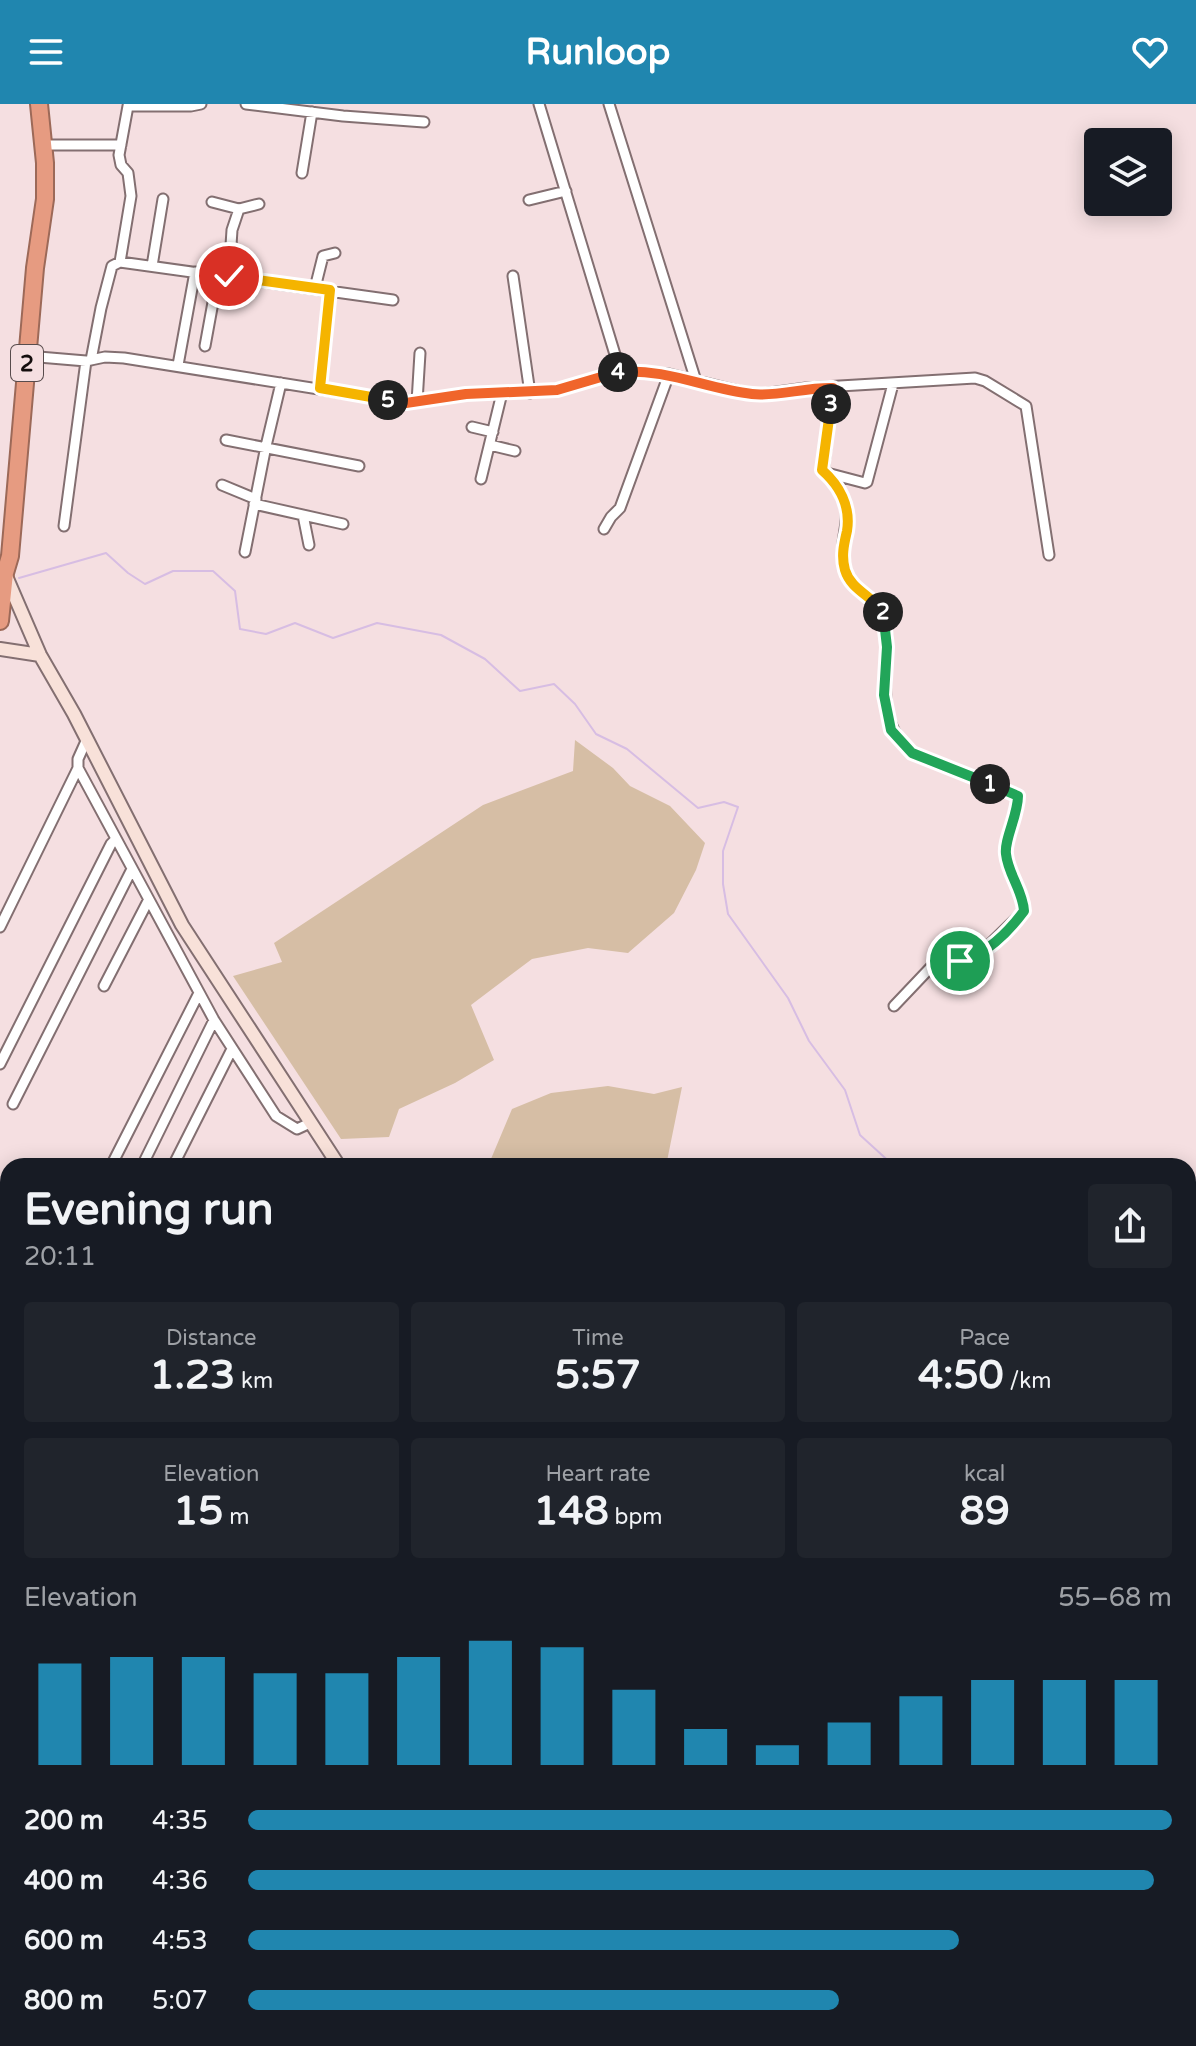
<!DOCTYPE html>
<html lang="en">
<head>
<meta charset="utf-8">
<style>
	:root { --surface:#171b24; --page:#20242c; --text:#f1f3f6; --muted:#9ea1a6; --accent:#2086af }
	body { margin:0; font-family:"Varela Round",sans-serif; background:var(--page); color:var(--text); height:100vh; display:flex; flex-direction:column; font-size:30px; white-space:nowrap }
	* { box-sizing:border-box; margin:0 }
	p { font-size:26px; color:var(--muted) }
	.icon { flex:none; width:44px; height:44px; fill:none; stroke:currentColor; stroke-width:2; stroke-linecap:round; stroke-linejoin:round }
	.map { position:relative; flex:1; overflow:hidden }
	.side { position:absolute; left:0px; top:1054px; width:1196px; height:888px; display:flex; flex-direction:column; background:var(--surface); border-radius:24px 24px 0 0; box-shadow:0 4px 20px #0003 }
	.side>* { flex:none }
	.buttons { position:absolute; left:1084px; top:24px; display:grid; gap:16px }
	.buttons a { display:grid; place-items:center; width:88px; height:88px; border-radius:8px; background:var(--surface); box-shadow:0 4px 20px #0003; font-size:40px }
	.pin { position:absolute; display:grid; place-items:center; width:68px; height:68px; color:#fff; margin:-34px; border:4px solid #fff; border-radius:50%; box-shadow:0 2px 8px #0007 }
	.km { position:absolute; width:40px; height:40px; margin:-20px; border-radius:50%; background:#222; color:#fff; font-size:22px; line-height:40px; text-align:center }
	.round { display:grid; place-items:center; flex:none; width:84px; height:84px; border-radius:8px; background:var(--page) }
	.head { display:flex; align-items:center; justify-content:space-between; height:136px; padding:0 24px }
	h1 { font-size:44px; font-weight:700; line-height:60px }
	.figures { display:grid; grid-template-columns:repeat(3,1fr); gap:12px; height:136px; padding:8px 24px }
	.figures div { display:grid; align-content:center; border-radius:8px; background:var(--page); text-align:center }
	.figures b { font-size:40px; font-weight:700 }
	.figures small { font-size:22px; font-weight:400 }
	.figures p { font-size:22px }
	.chart { height:224px; padding:16px 24px }
	.chart p { display:flex; justify-content:space-between }
	.chart svg { width:100%; height:144px; margin-top:8px; stroke:var(--accent); stroke-width:6 }
	ul { padding:0 24px; list-style:none; font-size:26px }
	li { display:grid; grid-template-columns:128px 96px 1fr; align-items:center; height:60px }
	li i { height:20px; border-radius:10px; background:var(--accent) }
	header { display:flex; justify-content:space-between; align-items:center; height:104px; padding:0 24px; background:var(--accent); color:#fff; font-size:36px; font-weight:700 }
	.map>svg:first-child { display:block }
	.green { fill:#d6bea5 }
	.lines { fill:none; stroke-linecap:round; stroke-linejoin:round }
	.stream { stroke:#d7bde3; stroke-width:2 }
	.river { stroke:#d7bde3; stroke-width:14 }
	.street-casing { stroke:#836f71; stroke-width:13 }
	.secondary-casing { stroke:#836f71; stroke-width:16 }
	.highway-casing { stroke:#9c6958; stroke-width:20 }
	.street { stroke:#fff; stroke-width:9 }
	.secondary { stroke:#f8e1d9; stroke-width:12 }
	.highway { stroke:#e69b81; stroke-width:16 }
	.split-1-casing { stroke:#fff; stroke-width:16 }
	.split-2-casing { stroke:#fff; stroke-width:16 }
	.split-3-casing { stroke:#fff; stroke-width:16 }
	.split-4-casing { stroke:#fff; stroke-width:16 }
	.split-5-casing { stroke:#fff; stroke-width:16 }
	.split-6-casing { stroke:#fff; stroke-width:16 }
	.split-1 { stroke:#22a559; stroke-width:10 }
	.split-2 { stroke:#22a559; stroke-width:10 }
	.split-3 { stroke:#f5b400; stroke-width:10 }
	.split-4 { stroke:#f0652b; stroke-width:10 }
	.split-5 { stroke:#f0652b; stroke-width:10 }
	.split-6 { stroke:#f5b400; stroke-width:10 }
	.labels { text-anchor:middle; stroke-width:6; stroke-linejoin:round; paint-order:stroke }
	.shield { fill:#f5dfe1; stroke:#584c4d; stroke-width:2 }
	.shield-label { font-size:22px; font-weight:bold; fill:#140d0d }
</style>
</head>
<body>
<header><svg class="icon" aria-label="menu" viewBox="0 0 24 24"><path d="M4 6h16M4 12h16M4 18h16"/></svg>Runloop<svg class="icon" aria-label="heart" viewBox="0 0 24 24"><path d="M12 20l-8-8c-3-5 5-10 8-4 3-6 11-1 8 4z"/></svg></header>
<div class="map">
<svg width="1196" height="1942" viewBox="0 0 1196 1942">
	<rect width="100%" height="100%" fill="#f5dfe1"/>
	<path class="green" d="M575 636 613 664 630 682 670 702 705 739 696 766 674 809 628 849 588 844 532 855 471 901 494 956 455 979 399 1005 389 1033 341 1035 233 872 282 858 274 839 483 701 573 667Z
		M608 982 654 990 682 983 666 1062H488L512 1005 551 989Z"/>
	<g class="lines">
		<path class="stream" d="M19 474 106 449 128 469 145 480 173 467H213L235 487 240 525 266 530 295 519 333 534 377 519 441 531 485 555 520 587 554 580 575 600 596 630 627 645 698 704 724 698 738 703 723 747V780L728 810 788 894 809 937 845 986 860 1031 894 1062
			M1188 1253 1196 1254"/>
		<path class="river" d="M0 1388 8 1389
			M1188 1683 1196 1686"/>
		<g class="street-casing">
			<path id="street" d="M246 0 343 12 424 18
				M539 0 620 267
				M609 0 696 277
				M43 41H121
				M302 69 312 8
				M529 96 566 87
				M212 98 239 105 232 126 229 172
				M239 105 259 100
				M120 158 131 92 128 69 121 61 119 51 128 2H191L201 0
				M152 162 163 95
				M513 172 530 289
				M315 184 323 152 335 149
				M205 242 218 171
				M27 252 86 257 105 253 124 254 406 299 466 290 557 286 620 267 669 270 755 291 806 284 975 274 985 277 1026 302 1049 451
				M91 256 101 204 112 162 120 158 393 196
				M178 261 195 168
				M320 284 330 186
				M833 284 823 368 865 379 867 378 893 280
				M417 298 420 249
				M472 323 493 328
				M226 336 359 362
				M490 341 515 347
				M828 370C863 410 836 426 844 463 851 489 880 492 885 515 894 565 868 610 912 649L1018 692C1018 711 1004 734 1006 751 1008 770 1023 787 1024 807L985 845 971 855 931 863 894 902
				M481 375 502 289
				M222 381 256 395
				M254 400 343 420
				M303 411 309 441
				M64 422 86 257
				M604 425 611 413 620 404 669 270
				M245 448 266 342 281 279
				M87 635 78 655V664L214 916 276 1012 297 1025 310 1019
				M0 823 78 664
				M104 882 148 797
				M0 960 111 740 115 736
				M13 1000 131 767
				M111 1062 199 889
				M142 1062 214 916
				M173 1062 232 945
				M0 1328H8
				M1188 1430 1196 1431
				M0 1479 8 1481
				M1188 1549 1192 1547 1196 1537
				M1188 1753 1196 1754
				M772 1934 777 1942"/>
		</g>
		<g class="secondary-casing">
			<path id="secondary" d="M5 470 40 551 74 610 182 821 339 1062
				M0 545 40 551
				M1188 1510 1196 1512
				M587 1942 593 1934"/>
		</g>
		<g class="highway-casing">
			<path id="highway" d="M0 517 5 469 10 452 35 164 45 95V59L39 0"/>
		</g>
		<use href="#street" class="street"/>
		<use href="#secondary" class="secondary"/>
		<use href="#highway" class="highway"/>
	</g>
	<g class="lines">
		<g class="split-1-casing">
			<path id="split-1" d="M960 857C984 853 1009 827 1024 807 1023 787 1008 770 1006 750 1004 736 1018 711 1018 692L990 680"/>
		</g>
		<g class="split-2-casing">
			<path id="split-2" d="M883 508 887 543 884 591 891 626 912 649 990 680"/>
		</g>
		<g class="split-3-casing">
			<path id="split-3" d="M831 300 822 366C839 381 851 402 847 427 844 440 841 452 845 466 851 486 871 491 883 508"/>
		</g>
		<g class="split-4-casing">
			<path id="split-4" d="M618 268C667 264 706 285 752 290 776 293 806 283 833 284L831 300"/>
		</g>
		<g class="split-5-casing">
			<path id="split-5" d="M388 296 406 299 466 290 557 286 618 268"/>
		</g>
		<g class="split-6-casing">
			<path id="split-6" d="M229 172 330 186 320 284 388 296"/>
		</g>
		<use href="#split-1" class="split-1"/>
		<use href="#split-2" class="split-2"/>
		<use href="#split-3" class="split-3"/>
		<use href="#split-4" class="split-4"/>
		<use href="#split-5" class="split-5"/>
		<use href="#split-6" class="split-6"/>
	</g>
	<g class="labels">
		<rect class="shield" x="11" y="241" width="32" height="36" rx="6"/>
		<g class="shield-label">
			<text x="27" y="267">2</text>
		</g>
	</g>
</svg>
<div class="buttons">
<a><svg class="icon" aria-label="layers" viewBox="0 0 24 24"><path d="M12 4l9 5-9 5-9-5zM3 14l9 5 9-5"/></svg></a>
</div>
<div class="pin" style="left:960px;top:857px;background:#1e9e55"><svg class="icon" aria-label="arrive" viewBox="0 0 24 24"><path d="M6 21V4h12l-3 4 3 4H6"/></svg></div>
<div class="pin" style="left:229px;top:172px;background:#d93025"><svg class="icon" aria-label="check" viewBox="0 0 24 24"><path d="M5 12l5 5 9-10"/></svg></div>
<b class="km" style="left:990px;top:680px">1</b>
<b class="km" style="left:883px;top:508px">2</b>
<b class="km" style="left:831px;top:300px">3</b>
<b class="km" style="left:618px;top:268px">4</b>
<b class="km" style="left:388px;top:296px">5</b>
<section class="side">
<div class="head"><div><h1>Evening run</h1><p>20:11</p></div><a class="round"><svg class="icon" aria-label="share" viewBox="0 0 24 24"><path d="M12 15V3M7 8l5-5 5 5M5 13v7h14v-7"/></svg></a></div>
<div class="figures">
<div><p>Distance</p><b>1.23<small> km</small></b></div>
<div><p>Time</p><b>5:57</b></div>
<div><p>Pace</p><b>4:50<small> /km</small></b></div>
</div>
<div class="figures">
<div><p>Elevation</p><b>15<small> m</small></b></div>
<div><p>Heart rate</p><b>148<small> bpm</small></b></div>
<div><p>kcal</p><b>89</b></div>
</div>
<div class="chart"><p><span>Elevation</span>55–68 m</p>
<svg viewBox="0 0 160 44" preserveAspectRatio="none"><path d="M5 44V13M15 44V11M25 44V11M35 44V16M45 44V16M55 44V11M65 44V6M75 44V8M85 44V21M95 44V33M105 44V38M115 44V31M125 44V23M135 44V18M145 44V18M155 44V18"/></svg>
</div>
<ul>
<li><b>200 m</b>4:35<i style="width:100%"></i></li>
<li><b>400 m</b>4:36<i style="width:98%"></i></li>
<li><b>600 m</b>4:53<i style="width:77%"></i></li>
<li><b>800 m</b>5:07<i style="width:64%"></i></li>
</ul>
</section>
</div>
</body>
</html>
